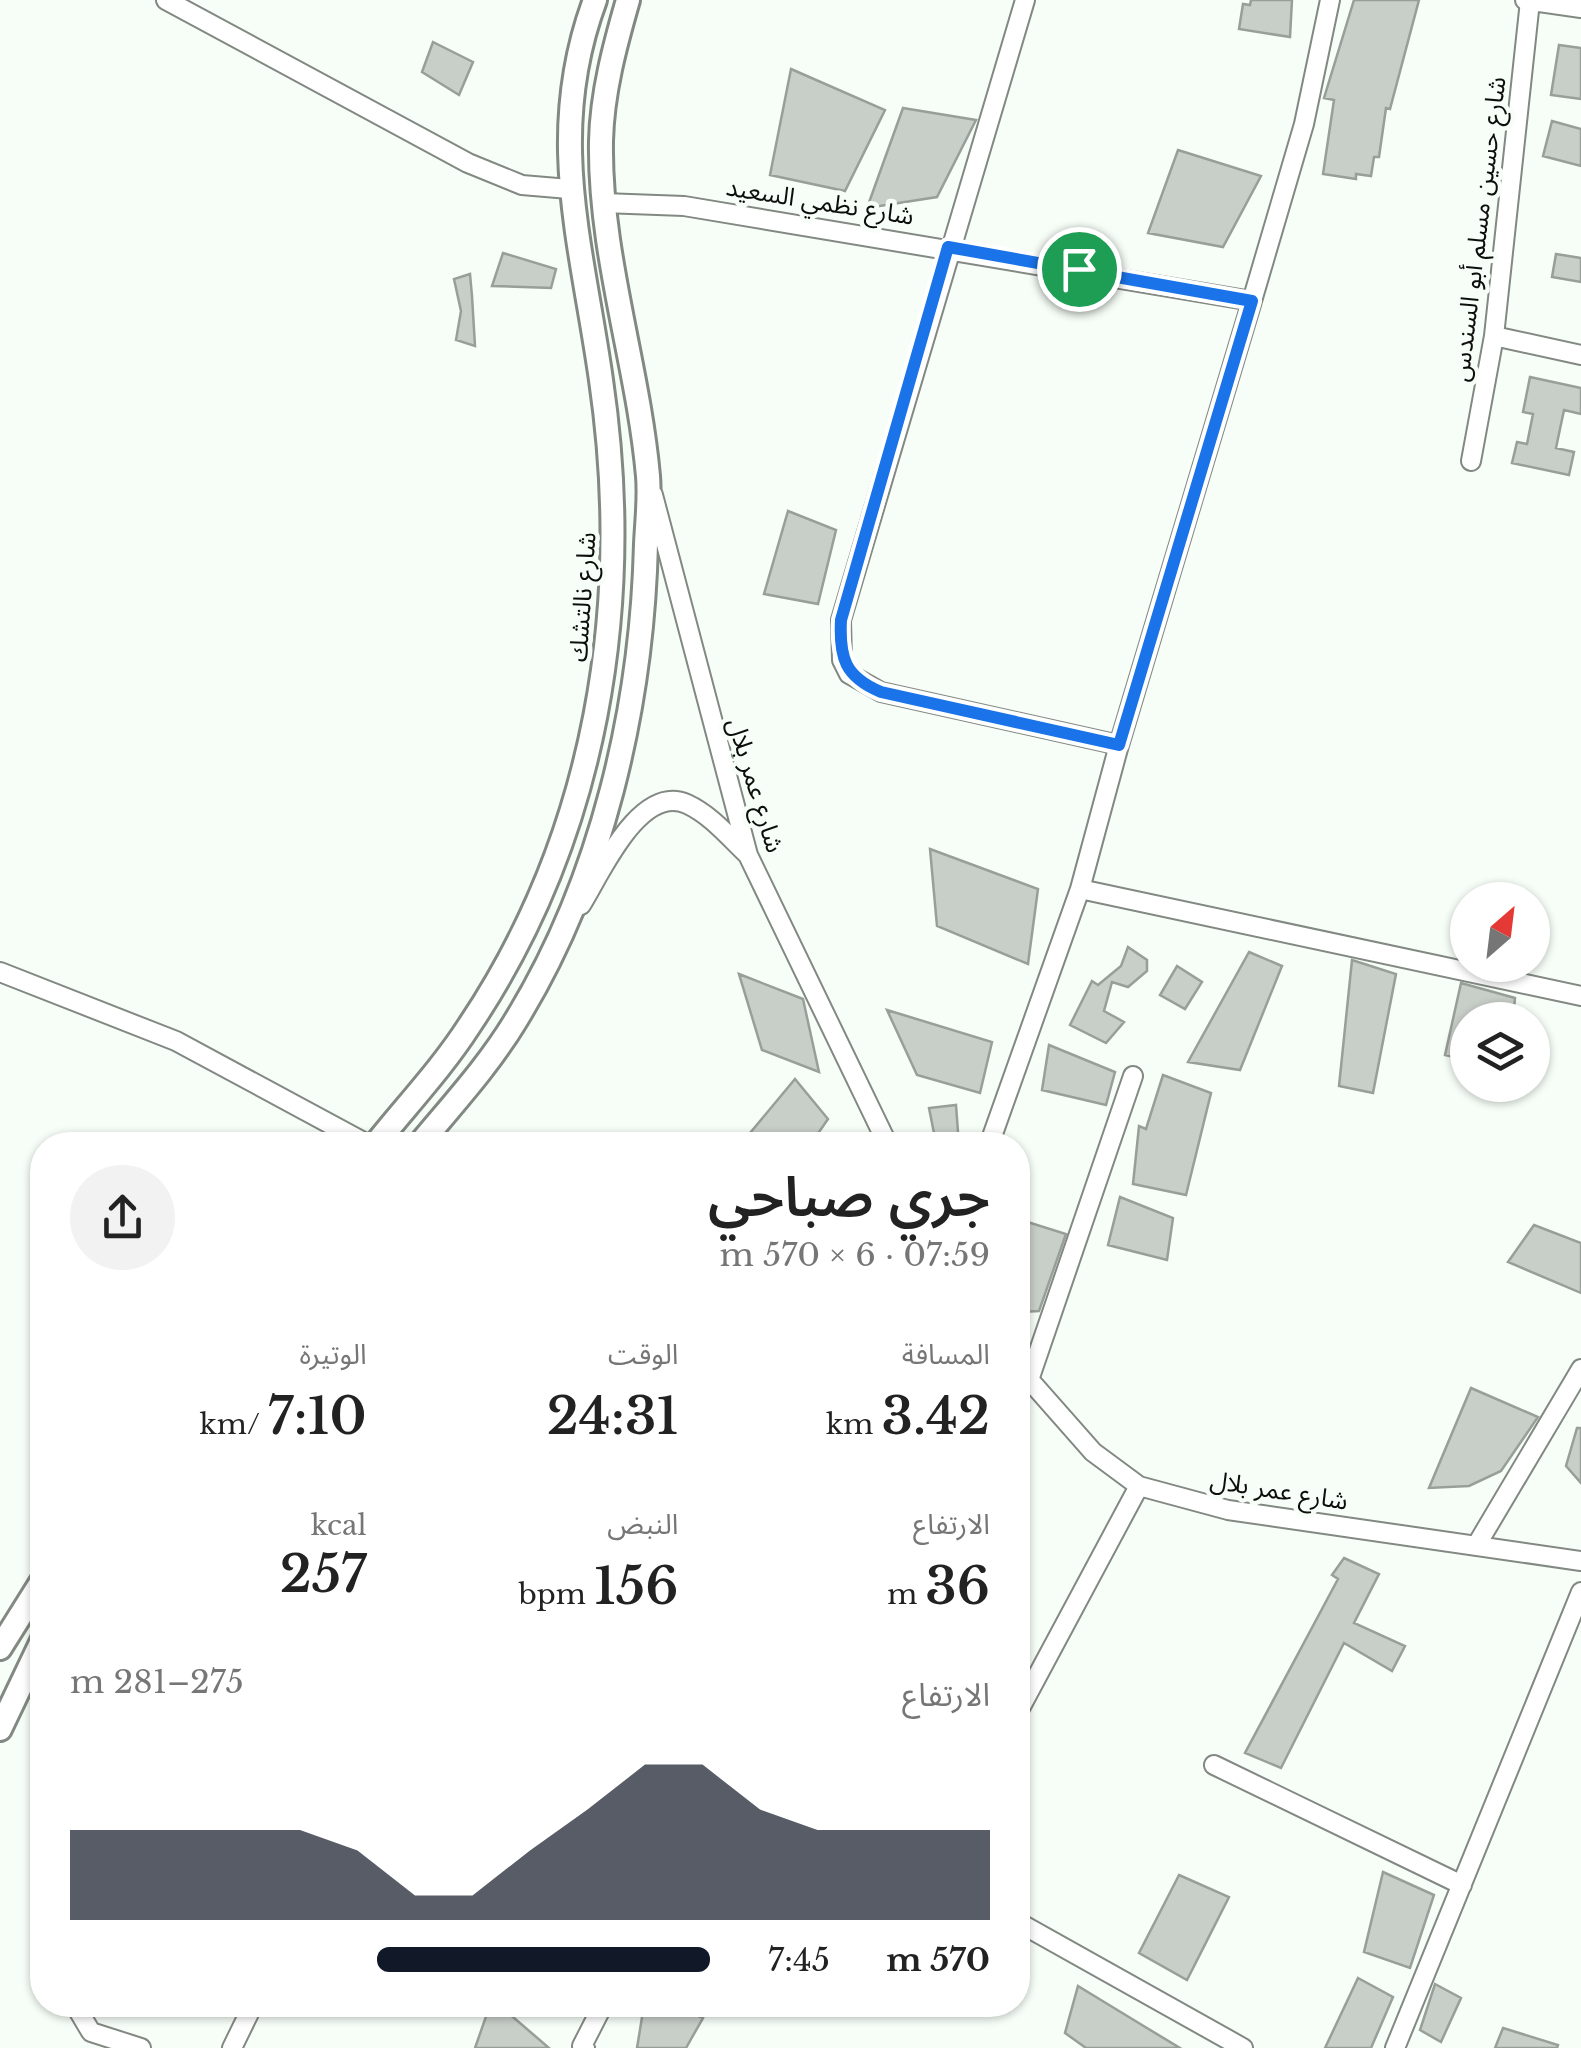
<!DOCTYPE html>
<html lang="ar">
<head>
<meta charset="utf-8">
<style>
	:root { --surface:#fff; --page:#f2f2f2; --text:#222; --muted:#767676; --accent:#111827 }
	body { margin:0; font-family:"Libre Baskerville","Noto Sans Arabic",serif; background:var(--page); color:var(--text); direction:rtl; height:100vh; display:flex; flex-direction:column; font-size:38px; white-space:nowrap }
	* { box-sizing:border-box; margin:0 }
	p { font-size:32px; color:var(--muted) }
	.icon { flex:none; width:55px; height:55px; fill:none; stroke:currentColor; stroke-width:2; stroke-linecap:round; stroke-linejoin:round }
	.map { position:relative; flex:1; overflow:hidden; direction:ltr }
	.side { position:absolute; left:30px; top:1132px; width:1000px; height:885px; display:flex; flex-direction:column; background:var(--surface); border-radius:40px; box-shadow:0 2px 8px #0004; direction:rtl }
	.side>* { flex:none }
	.needle { width:65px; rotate:28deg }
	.fabs { position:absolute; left:1450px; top:882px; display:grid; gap:20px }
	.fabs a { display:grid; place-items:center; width:100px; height:100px; border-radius:50%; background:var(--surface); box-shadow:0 2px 8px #0004; font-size:50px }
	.pin { position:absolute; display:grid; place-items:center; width:85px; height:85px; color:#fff; margin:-42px; border:5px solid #fff; border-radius:50%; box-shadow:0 2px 10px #0007 }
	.round { display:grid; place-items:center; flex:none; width:105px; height:105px; border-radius:52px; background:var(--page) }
	.headline { display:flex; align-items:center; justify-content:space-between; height:170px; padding:0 40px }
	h1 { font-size:55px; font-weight:600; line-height:75px }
	.stats { display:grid; grid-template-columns:repeat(3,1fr); gap:15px; height:170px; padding:10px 40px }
	.stats div { display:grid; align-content:center }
	.stats b { font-size:50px; font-weight:600 }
	.stats small { font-size:28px; font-weight:400 }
	.stats p { font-size:28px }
	.chart { height:280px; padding:20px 40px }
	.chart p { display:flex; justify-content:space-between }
	.chart svg { width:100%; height:180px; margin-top:10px; fill:var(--accent); opacity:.7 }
	ul { padding:0 40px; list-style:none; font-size:32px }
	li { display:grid; grid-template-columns:160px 120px 1fr; align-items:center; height:75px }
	li i { height:25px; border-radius:12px; background:var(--accent) }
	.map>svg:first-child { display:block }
	.building { fill:#c8cec8; stroke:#989e98; stroke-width:2.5 }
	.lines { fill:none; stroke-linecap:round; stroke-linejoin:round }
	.minor-casing { stroke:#828882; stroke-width:22 }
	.major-casing { stroke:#828882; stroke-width:28 }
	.minor { stroke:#fff; stroke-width:18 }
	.major { stroke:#fff; stroke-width:22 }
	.route-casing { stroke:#fff; stroke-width:20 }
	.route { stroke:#1a73e8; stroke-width:12 }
	.labels { text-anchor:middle; stroke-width:9; stroke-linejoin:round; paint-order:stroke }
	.street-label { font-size:25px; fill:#0c0e0c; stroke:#f7fef7 }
</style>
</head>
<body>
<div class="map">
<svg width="1581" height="2048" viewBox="0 0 1581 2048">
	<rect width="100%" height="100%" fill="#f7fef7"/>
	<path class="building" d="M1251 0H1292L1290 37 1239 29 1243 4 1250 5Z
		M1354 0H1419L1390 109 1386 108 1379 157H1374L1371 176 1356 174V179L1323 174 1334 100 1324 98Z
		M433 42 473 62 459 95 422 72Z
		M1559 45 1581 48V99L1551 95Z
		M791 69 885 110 845 191 770 175Z
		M903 108 976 120 937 197 867 208Z
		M1552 121 1581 129V166L1543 156Z
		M1178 150 1261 176 1223 247 1148 233Z
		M503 253 556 269 551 288 492 286Z
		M1556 254 1581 258V282L1552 277Z
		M470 274 472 296 475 346 456 340 461 311 454 279Z
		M1530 377 1581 388V414L1564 410 1556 448 1574 452 1569 475 1512 463 1517 442 1527 444 1533 414 1523 412Z
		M788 511 836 530 818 604 764 594Z
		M930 849 1038 889 1028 964 937 926Z
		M1128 947 1147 960V971L1128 987 1112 982 1104 1011 1124 1022 1106 1043 1070 1025 1092 981 1098 985 1121 966Z
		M1249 952 1282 966 1240 1070 1188 1062Z
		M1352 960 1396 974 1373 1093 1339 1086Z
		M1177 966 1202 982 1185 1009 1160 995Z
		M739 974 803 999 819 1072 762 1050Z
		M1461 983 1515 998 1513 1020H1468V1060L1445 1055Z
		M887 1010 992 1042 980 1093 917 1075Z
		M1049 1045 1115 1072 1106 1105 1042 1090Z
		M1163 1075 1211 1093 1186 1195 1133 1184 1139 1126 1146 1129Z
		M795 1079 828 1119 810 1145H740Z
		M956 1105 959 1145H952L935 1138 929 1108Z
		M1120 1197 1173 1218 1167 1260 1108 1245Z
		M1018 1219 1066 1234 1039 1311 1022 1312 1018 1295Z
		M1534 1225 1581 1243V1293L1508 1262Z
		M1471 1388 1538 1417 1501 1471 1469 1486 1429 1488Z
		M1577 1428H1581V1483L1566 1466Z
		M1344 1558 1379 1574 1354 1623 1405 1646 1392 1671 1344 1643 1281 1768 1245 1753 1338 1579 1332 1575Z
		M1383 1872 1434 1895 1410 1968 1364 1952Z
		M1179 1875 1229 1897 1187 1980 1139 1953Z
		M1358 1978 1393 1997 1371 2048H1325Z
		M1435 1984 1461 1998 1441 2042 1420 2030Z
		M1078 1986 1142 2025 1180 2048H1086L1065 2033Z
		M490 2005H499L549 2048H475Z
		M644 2005H675L703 2018 686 2048H637Z
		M1503 2028 1558 2045 1557 2048H1495Z"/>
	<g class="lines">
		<g class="minor-casing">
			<path id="minor" d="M166 0 468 163 522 185 569 189
				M1025 0 841 620 842 660 849 674 881 692 1119 745 1080 889
				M1525 0 1581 8
				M603 203 684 206 1252 301 1304 124 1330 0
				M1494 336 1581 355
				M1471 461 1494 336 1530 1
				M653 495 748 855 888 1145
				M1119 745 1252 301
				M581 905C601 873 640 783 687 804 711 815 729 837 748 855
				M0 972 176 1041 369 1145
				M989 1145 1080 889 1581 996
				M1018 1367 1093 1452 1139 1486 1228 1510 1581 1561
				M1029 1380 1133 1076
				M1476 1546 1581 1369
				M1018 1712 1139 1486
				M1214 1765 1462 1885
				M1018 1922 1243 2048
				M75 2005 91 2032 141 2048
				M232 2048 253 2005
				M585 2048 582 2046 603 2005
				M1395 2048 1581 1592"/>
		</g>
		<g class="major-casing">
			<path id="major" d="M375 1145C406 1106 442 1068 469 1026 597 835 634 605 601 380 582 245 545 134 595 0
				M419 1145C453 1104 489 1065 516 1020 602 880 642 707 646 544 647 522 650 498 648 476 638 364 599 254 601 141 602 93 615 45 628 0
				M0 1648 42 1581
				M0 1729 42 1641"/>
		</g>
		<use href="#minor" class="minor"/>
		<use href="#major" class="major"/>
	</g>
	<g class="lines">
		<g class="route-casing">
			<path id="route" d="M948 247 1252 301 1119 745 881 692C845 677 839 658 841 620Z"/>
		</g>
		<use href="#route" class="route"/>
	</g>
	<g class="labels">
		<g class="street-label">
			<text transform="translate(820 201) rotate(9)" y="9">شارع نظمي السعيد</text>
			<text transform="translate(1478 229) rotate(-83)" y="9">شارع حسين مسلم أبو السندس</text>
			<text transform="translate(582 597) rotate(-86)" y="9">شارع نالتشك</text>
			<text transform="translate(756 785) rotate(73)" y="9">شارع عمر بلال</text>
			<text transform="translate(1279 1490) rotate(9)" y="9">شارع عمر بلال</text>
		</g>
	</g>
</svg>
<div class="fabs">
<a><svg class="needle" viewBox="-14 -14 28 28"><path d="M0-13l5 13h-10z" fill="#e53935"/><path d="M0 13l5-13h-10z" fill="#767676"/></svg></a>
<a><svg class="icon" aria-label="layers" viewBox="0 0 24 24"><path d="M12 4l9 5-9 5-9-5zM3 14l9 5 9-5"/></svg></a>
</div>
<div class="pin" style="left:1079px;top:269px;background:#1e9e55"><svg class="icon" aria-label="arrive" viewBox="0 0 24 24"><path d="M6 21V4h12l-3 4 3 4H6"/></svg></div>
<section class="side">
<div class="headline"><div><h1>جري صباحي</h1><p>07:59 · 6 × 570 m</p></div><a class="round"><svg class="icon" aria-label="share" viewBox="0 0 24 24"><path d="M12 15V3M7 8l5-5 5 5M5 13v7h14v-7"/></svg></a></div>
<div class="stats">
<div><p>المسافة</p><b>3.42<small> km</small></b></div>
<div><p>الوقت</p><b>24:31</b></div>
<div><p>الوتيرة</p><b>7:10<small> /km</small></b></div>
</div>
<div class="stats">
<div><p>الارتفاع</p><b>36<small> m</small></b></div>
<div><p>النبض</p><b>156<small> bpm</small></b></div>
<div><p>kcal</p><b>257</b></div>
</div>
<div class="chart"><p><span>الارتفاع</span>275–281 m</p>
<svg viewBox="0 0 160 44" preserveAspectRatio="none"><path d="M0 44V22L10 22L20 22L30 22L40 22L50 27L60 38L70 38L80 27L90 17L100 6L110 6L120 17L130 22L140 22L150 22L160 22V44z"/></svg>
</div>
<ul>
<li><b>570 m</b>7:45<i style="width:52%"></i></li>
</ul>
</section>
</div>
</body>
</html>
